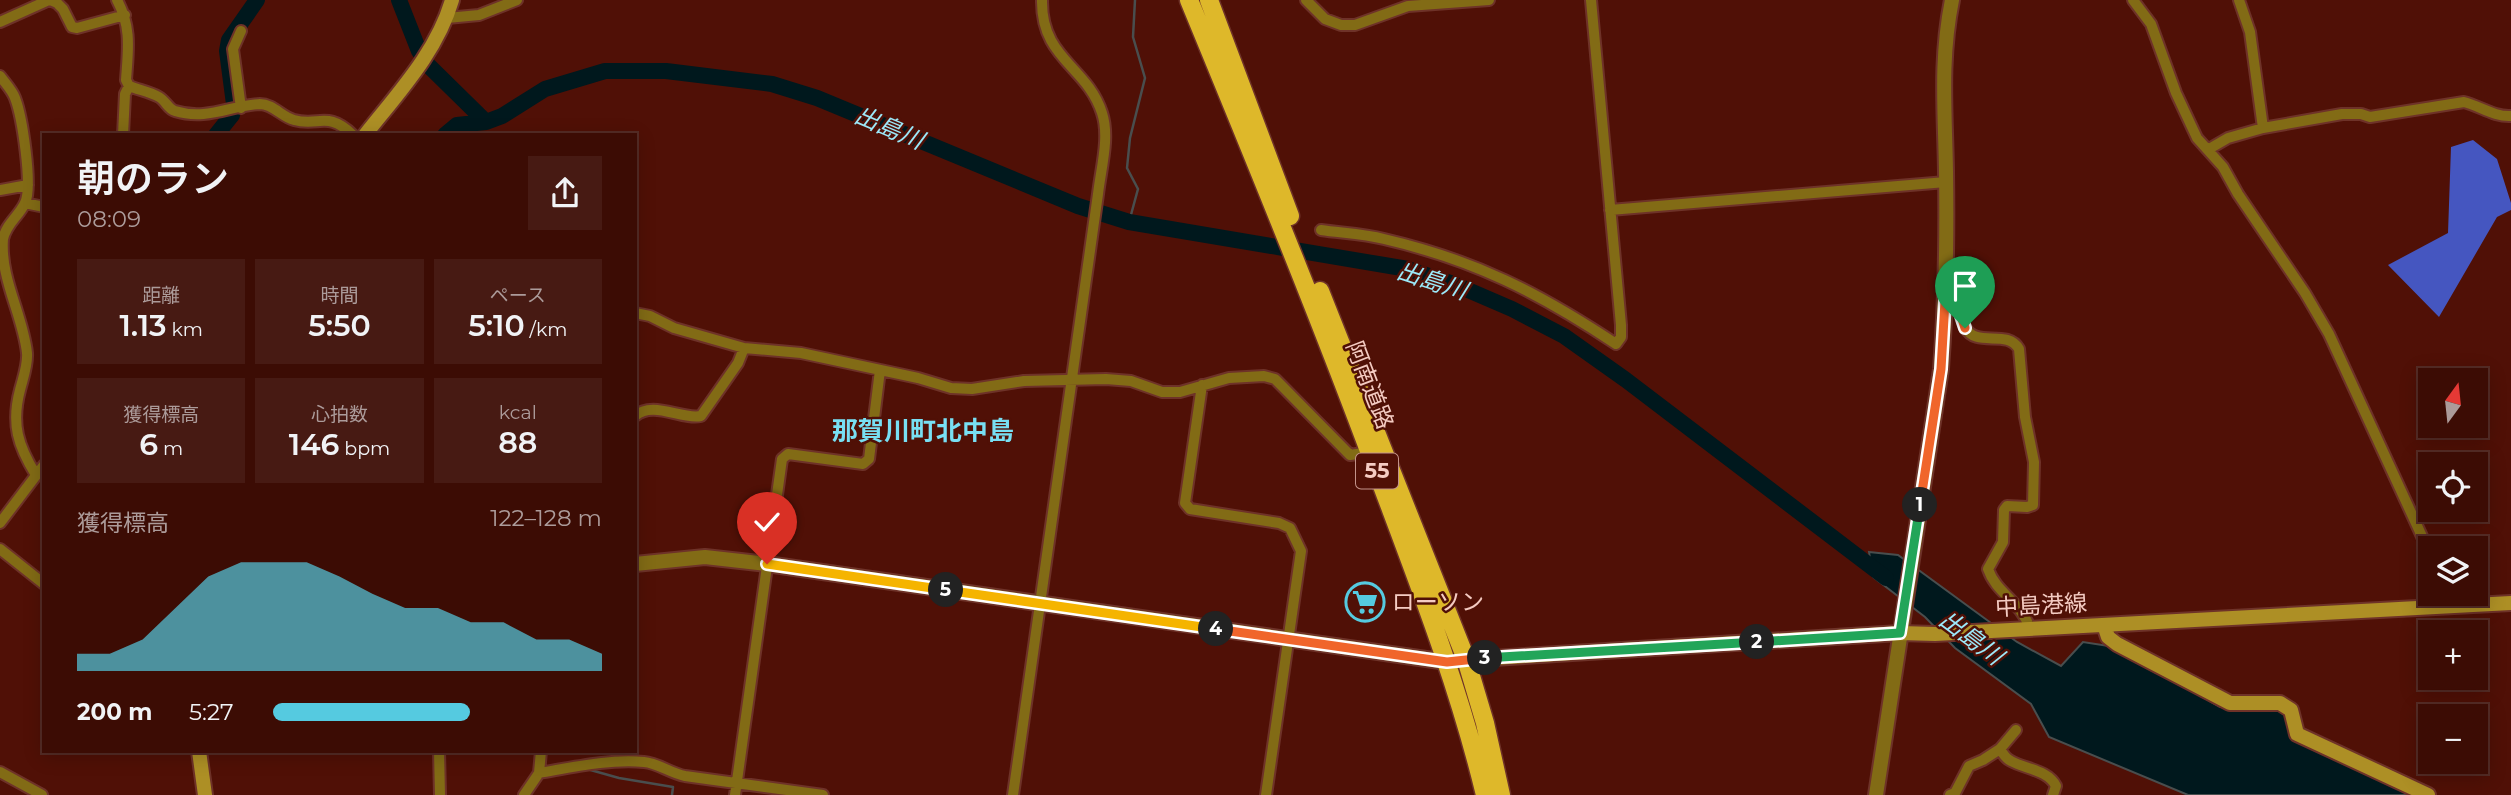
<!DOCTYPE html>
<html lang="ja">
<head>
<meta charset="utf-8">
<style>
	:root { --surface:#3c0c04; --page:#471a13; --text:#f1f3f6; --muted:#ac9b9a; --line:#552c26; --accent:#55cae0 }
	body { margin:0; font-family:Montserrat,"Noto Sans JP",sans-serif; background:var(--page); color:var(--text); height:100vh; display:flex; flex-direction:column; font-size:26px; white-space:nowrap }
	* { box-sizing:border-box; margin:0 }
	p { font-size:23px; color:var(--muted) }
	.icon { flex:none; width:38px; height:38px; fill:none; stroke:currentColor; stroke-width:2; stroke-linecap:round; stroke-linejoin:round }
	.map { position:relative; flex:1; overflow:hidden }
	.drawer { position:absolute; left:42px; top:133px; width:595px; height:620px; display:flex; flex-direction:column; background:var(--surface); border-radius:0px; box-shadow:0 4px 18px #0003,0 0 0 2px var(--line) }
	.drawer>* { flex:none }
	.needle { width:46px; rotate:15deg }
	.tools { position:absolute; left:2418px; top:368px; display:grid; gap:14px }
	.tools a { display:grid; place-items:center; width:70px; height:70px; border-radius:0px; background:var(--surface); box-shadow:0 4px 18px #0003,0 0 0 2px var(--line); font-size:35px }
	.pin { position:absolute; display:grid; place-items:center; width:60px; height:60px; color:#fff; margin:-72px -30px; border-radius:50% 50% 50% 0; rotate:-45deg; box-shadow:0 0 7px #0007 }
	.pin .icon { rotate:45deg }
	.km { position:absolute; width:35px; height:35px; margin:-18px; border-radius:50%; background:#222; color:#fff; font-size:19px; line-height:35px; text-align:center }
	.round { display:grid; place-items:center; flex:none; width:74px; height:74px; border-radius:0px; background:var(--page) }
	.summary { display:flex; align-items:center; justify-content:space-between; height:119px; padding:0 35px }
	h1 { font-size:38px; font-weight:600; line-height:52px }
	.metrics { display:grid; grid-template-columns:repeat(3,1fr); gap:10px; height:119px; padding:7px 35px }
	.metrics div { display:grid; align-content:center; border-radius:0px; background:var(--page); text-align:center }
	.metrics b { font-size:30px; font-weight:600 }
	.metrics small { font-size:19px; font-weight:400 }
	.metrics p { font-size:19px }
	.chart { height:196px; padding:14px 35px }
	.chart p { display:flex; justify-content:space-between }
	.chart svg { width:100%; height:126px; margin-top:7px; fill:var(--accent); opacity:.7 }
	ul { padding:0 35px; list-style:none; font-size:23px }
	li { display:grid; grid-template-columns:112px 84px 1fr; align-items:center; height:52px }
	li i { height:18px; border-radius:9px; background:var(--accent) }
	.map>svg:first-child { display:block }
	.forest { fill:#4556c0 }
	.water { fill:#00181d; stroke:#494e4e; stroke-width:2 }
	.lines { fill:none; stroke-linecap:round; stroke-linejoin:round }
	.stream { stroke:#494e4e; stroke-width:2.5 }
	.river { stroke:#00181d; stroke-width:16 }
	.minor-casing { stroke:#6e3228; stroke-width:14 }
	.tertiary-casing { stroke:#6e3228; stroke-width:18 }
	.secondary-casing { stroke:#6e3228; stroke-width:18 }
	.trunk-casing { stroke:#6e3228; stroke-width:21 }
	.minor { stroke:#826b15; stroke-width:10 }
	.tertiary { stroke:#826b15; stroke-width:14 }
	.secondary { stroke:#ad8f25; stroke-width:14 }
	.trunk { stroke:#deb82a; stroke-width:18 }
	.split-1-casing { stroke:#fff; stroke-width:14 }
	.split-2-casing { stroke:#fff; stroke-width:14 }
	.split-3-casing { stroke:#fff; stroke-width:14 }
	.split-4-casing { stroke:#fff; stroke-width:14 }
	.split-5-casing { stroke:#fff; stroke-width:14 }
	.split-6-casing { stroke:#fff; stroke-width:14 }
	.split-1 { stroke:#f0652b; stroke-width:9 }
	.split-2 { stroke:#22a559; stroke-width:9 }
	.split-3 { stroke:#22a559; stroke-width:9 }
	.split-4 { stroke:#f0652b; stroke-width:9 }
	.split-5 { stroke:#f5b400; stroke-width:9 }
	.split-6 { stroke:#f5b400; stroke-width:9 }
	.labels { text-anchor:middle; stroke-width:5; stroke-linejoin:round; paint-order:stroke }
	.shield { fill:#501006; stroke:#c3938a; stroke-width:2 }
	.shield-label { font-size:21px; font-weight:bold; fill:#f4cbc2 }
	.street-label { font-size:23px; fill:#f4cbc2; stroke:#501006 }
	.poi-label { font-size:23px; fill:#f4cbc2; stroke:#501006; text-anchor:start }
	.water-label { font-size:24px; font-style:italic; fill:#9ce9f9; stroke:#501006 }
	.quarter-label { font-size:26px; font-weight:bold; fill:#78dff3; stroke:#501006 }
</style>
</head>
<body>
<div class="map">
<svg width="2511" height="795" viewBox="0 0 2511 795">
	<rect width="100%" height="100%" fill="#501006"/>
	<path class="forest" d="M2473 140 2497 159 2511 203V210L2497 217 2439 317 2388 265 2448 233 2451 147Z"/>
	<path class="water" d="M1869 552 1898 555 2017 642 2061 666 2083 642 2115 647 2220 707 2278 709 2286 713 2294 737 2416 795H2188L2049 737 2031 704 1955 648 1925 617 1873 577Z"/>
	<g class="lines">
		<path class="stream" d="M1129 222 1138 189 1127 168 1130 138 1145 78 1133 37 1135 0
			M587 769 619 778 673 787 672 795"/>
		<path class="river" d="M399 0 419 51 428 65 486 122
			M216 135 232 115 234 104 227 51 229 40 257 0
			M445 135 457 125 486 122 502 116 545 89 605 71H666L772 84 817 98 1078 206 1129 222 1408 269 1454 284 1512 309 1564 336 1626 380 1886 578"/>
		<g class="minor-casing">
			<path id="minor" d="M50 0 57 3 63 9 72 27 77 28 125 15
				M117 0C132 28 128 50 126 80L129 86 125 94 123 135
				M1306 0 1325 19 1341 25H1355L1408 6 1489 0
				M2133 0 2151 24 2176 93 2197 138 2223 167 2238 194 2305 293 2329 334 2431 556
				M2239 0 2250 32 2263 128
				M447 18 479 15 517 0
				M0 22 49 0
				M0 76C5 83 12 90 15 98 22 116 33 186 25 203 19 216 6 224 3 239 0 279 23 315 27 353 28 365 23 378 20 390 11 424 18 446 36 475
				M129 86C139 90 150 92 159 97 166 101 168 109 175 111 207 121 231 105 260 104 273 104 282 117 294 120 319 127 327 110 353 135
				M241 108 233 49 241 31
				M2209 149 2228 138 2263 128 2342 114H2361L2370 117 2464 102C2480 106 2494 117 2511 116
				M0 190 28 185
				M25 203 44 207
				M1610 210 1946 182
				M1321 230C1342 233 1364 234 1384 239 1475 260 1539 293 1616 344L1621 337V325L1591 0
				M1946 284 1953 288C1956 300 1959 315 1965 327 1976 349 2007 328 2019 349L2025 417 2034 462 2033 505 2027 507 2007 506 2004 510 2003 542 1988 569C1996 593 2020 601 2030 628
				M635 313 650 316 674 328 744 348 801 353 918 378 951 388 972 389 1024 381 1106 379 1131 381 1162 392H1180L1229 378 1264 376 1275 379 1283 387 1350 455 1370 452
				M1202 385 1185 503 1190 509 1279 523 1290 528 1301 551 1266 795
				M635 416C653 400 681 420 701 416L738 363 744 348
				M0 523 44 465
				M0 549 44 584
				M2000 749C2003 754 2006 759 2011 761 2025 769 2048 770 2056 786L2053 795
				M439 751 440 795
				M0 772 42 795
				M539 773C574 767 609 759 644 762 658 763 670 773 685 776L823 795
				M524 795 539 773 541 751
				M735 795 782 459 788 454 863 464 869 459 880 370
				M1013 795 1098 194C1101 168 1110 137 1102 113 1087 66 1041 59 1042 0
				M1950 795 1955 793 1969 766 1983 760 2000 749 2016 730"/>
		</g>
		<g class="tertiary-casing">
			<path id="tertiary" d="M635 564 705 557 767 564 1447 662
				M1876 795 1941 369C1946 302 1947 237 1946 171 1945 111 1940 59 1952 0"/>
		</g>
		<g class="secondary-casing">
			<path id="secondary" d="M365 135C398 93 437 52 452 0
				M2104 625 2108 637 2117 644 2230 703H2280L2291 710 2297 734 2428 795
				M1459 660 1900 633 1935 634 2511 603
				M199 751 205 795"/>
		</g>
		<g class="trunk-casing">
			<path id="trunk" d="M1189 0C1255 160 1321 321 1381 483 1420 587 1459 687 1485 795
				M1209 0 1290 216
				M1320 291 1466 659 1485 723 1501 795"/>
		</g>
		<use href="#minor" class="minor"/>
		<use href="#tertiary" class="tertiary"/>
		<use href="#secondary" class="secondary"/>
		<use href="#trunk" class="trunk"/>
	</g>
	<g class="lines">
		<g class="split-1-casing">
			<path id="split-1" d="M1920 505 1941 369 1946 284 1952 288 1965 328"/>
		</g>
		<g class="split-2-casing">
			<path id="split-2" d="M1757 642 1900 633 1920 505"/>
		</g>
		<g class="split-3-casing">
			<path id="split-3" d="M1485 658 1757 642"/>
		</g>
		<g class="split-4-casing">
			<path id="split-4" d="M1216 629 1447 662 1485 658"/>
		</g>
		<g class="split-5-casing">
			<path id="split-5" d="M946 590 1216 629"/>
		</g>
		<g class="split-6-casing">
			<path id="split-6" d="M767 564 946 590"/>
		</g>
		<use href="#split-1" class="split-1"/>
		<use href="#split-2" class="split-2"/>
		<use href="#split-3" class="split-3"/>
		<use href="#split-4" class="split-4"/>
		<use href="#split-5" class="split-5"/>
		<use href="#split-6" class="split-6"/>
	</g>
	<defs>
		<g id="supermarket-ring" transform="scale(2.0125)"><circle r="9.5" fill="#501006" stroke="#55cae0" stroke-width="1.5"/><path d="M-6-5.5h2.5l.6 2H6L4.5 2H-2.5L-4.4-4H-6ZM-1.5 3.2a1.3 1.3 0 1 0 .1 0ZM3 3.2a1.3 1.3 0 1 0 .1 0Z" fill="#55cae0"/></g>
	</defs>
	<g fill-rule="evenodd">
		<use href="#supermarket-ring" x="1365" y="602"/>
	</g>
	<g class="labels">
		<rect class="shield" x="1356" y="453.5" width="42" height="35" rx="5"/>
		<g class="shield-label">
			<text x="1377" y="478">55</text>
		</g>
		<g class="street-label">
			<text transform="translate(1370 385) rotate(69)" y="8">阿南道路</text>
			<text transform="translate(2041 605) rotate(-3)" y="8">中島港線</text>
		</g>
		<g class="poi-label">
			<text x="1392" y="610">ローソン</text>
		</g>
		<g class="water-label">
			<text transform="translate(889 128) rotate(23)" y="8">出島川</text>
			<text transform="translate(1432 281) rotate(18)" y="8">出島川</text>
			<text transform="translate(1971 638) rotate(37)" y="8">出島川</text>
		</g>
		<g class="quarter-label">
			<text x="923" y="440">那賀川町北中島</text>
		</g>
	</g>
</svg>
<div class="tools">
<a><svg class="needle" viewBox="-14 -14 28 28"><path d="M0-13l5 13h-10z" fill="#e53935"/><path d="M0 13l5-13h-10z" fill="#ac9b9a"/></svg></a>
<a><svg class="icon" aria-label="locate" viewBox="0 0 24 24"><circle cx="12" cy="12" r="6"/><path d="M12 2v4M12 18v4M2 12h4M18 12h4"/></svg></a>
<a><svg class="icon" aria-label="layers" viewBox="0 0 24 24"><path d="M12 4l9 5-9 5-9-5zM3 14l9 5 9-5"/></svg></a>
<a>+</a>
<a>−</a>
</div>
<div class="pin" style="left:1965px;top:328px;background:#1e9e55"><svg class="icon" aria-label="arrive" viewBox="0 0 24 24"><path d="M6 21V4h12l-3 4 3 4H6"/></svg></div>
<div class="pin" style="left:767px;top:564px;background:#d93025"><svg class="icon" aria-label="check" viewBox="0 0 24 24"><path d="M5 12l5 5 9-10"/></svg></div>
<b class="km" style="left:1920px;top:505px">1</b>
<b class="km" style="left:1757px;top:642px">2</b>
<b class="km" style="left:1485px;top:658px">3</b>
<b class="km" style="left:1216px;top:629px">4</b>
<b class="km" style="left:946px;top:590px">5</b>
<section class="drawer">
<div class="summary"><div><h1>朝のラン</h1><p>08:09</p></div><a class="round"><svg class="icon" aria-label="share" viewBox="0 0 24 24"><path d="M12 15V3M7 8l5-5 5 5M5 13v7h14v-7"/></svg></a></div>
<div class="metrics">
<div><p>距離</p><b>1.13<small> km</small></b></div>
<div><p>時間</p><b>5:50</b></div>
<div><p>ペース</p><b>5:10<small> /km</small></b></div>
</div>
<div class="metrics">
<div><p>獲得標高</p><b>6<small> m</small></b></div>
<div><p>心拍数</p><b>146<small> bpm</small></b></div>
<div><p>kcal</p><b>88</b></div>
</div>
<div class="chart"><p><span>獲得標高</span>122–128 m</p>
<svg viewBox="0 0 160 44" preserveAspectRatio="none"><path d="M0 44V38L10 38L20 33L30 22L40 11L50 6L60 6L70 6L80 11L90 17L100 22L110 22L120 27L130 27L140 33L150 33L160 38V44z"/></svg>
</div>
<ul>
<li><b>200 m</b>5:27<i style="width:60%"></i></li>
</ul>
</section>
</div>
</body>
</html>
